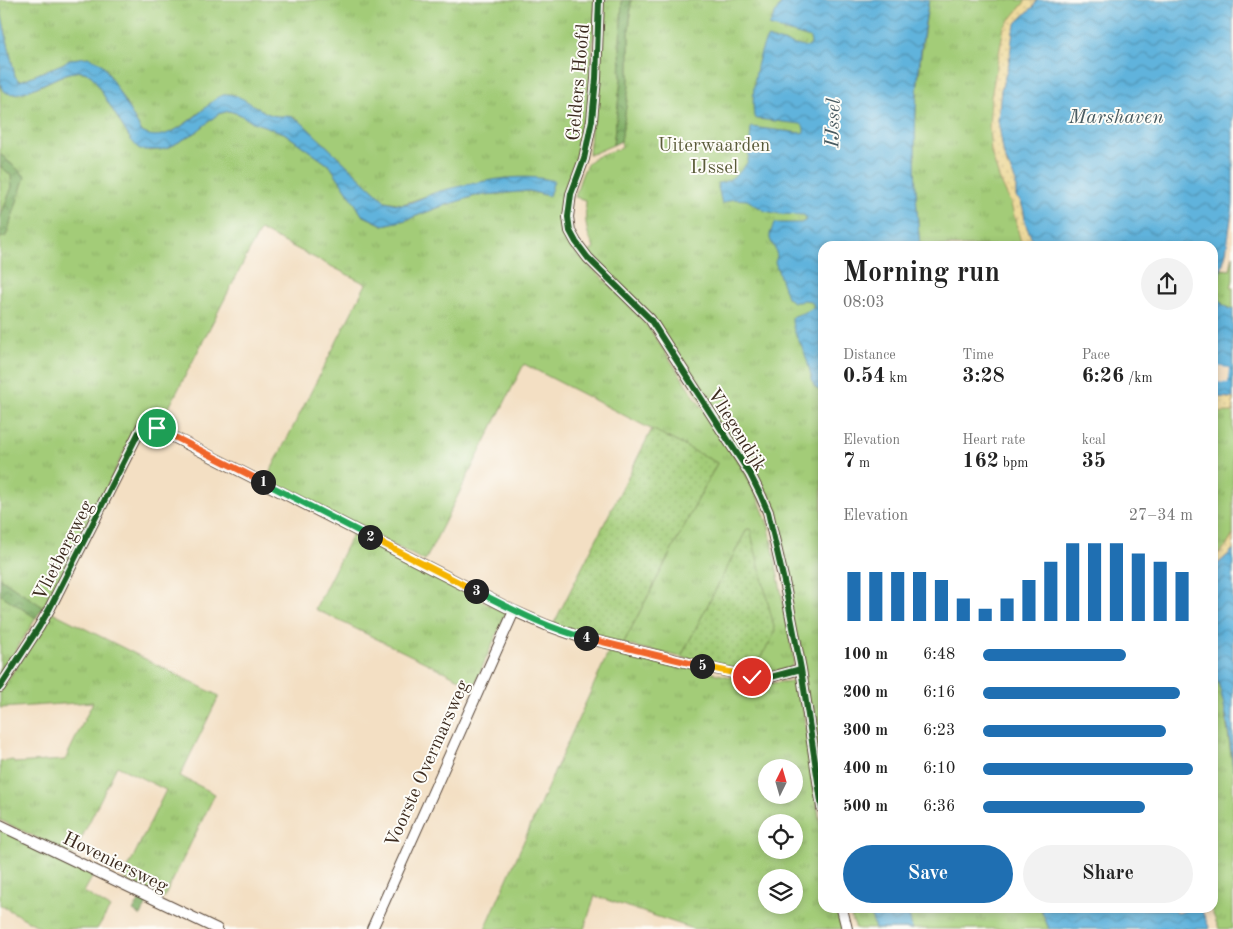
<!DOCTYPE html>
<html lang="en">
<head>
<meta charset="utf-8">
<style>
	:root { --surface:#fff; --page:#f2f2f2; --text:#222; --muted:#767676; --accent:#1f6fb2 }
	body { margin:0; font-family:"Old Standard TT",serif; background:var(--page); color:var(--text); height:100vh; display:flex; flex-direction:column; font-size:19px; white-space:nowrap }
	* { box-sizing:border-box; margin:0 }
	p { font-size:16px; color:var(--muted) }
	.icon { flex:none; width:28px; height:28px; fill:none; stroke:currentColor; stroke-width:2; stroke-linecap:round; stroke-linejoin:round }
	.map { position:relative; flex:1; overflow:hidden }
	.drawer { position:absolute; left:818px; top:241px; width:400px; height:672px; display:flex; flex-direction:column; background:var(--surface); border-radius:15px; box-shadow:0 2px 8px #0003 }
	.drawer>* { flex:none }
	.needle { width:32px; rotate:5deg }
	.buttons { position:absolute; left:758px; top:759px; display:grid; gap:10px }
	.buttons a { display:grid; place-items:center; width:45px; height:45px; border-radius:50%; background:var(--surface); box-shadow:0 2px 8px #0003; font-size:25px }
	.pin { position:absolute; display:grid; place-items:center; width:42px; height:42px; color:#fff; margin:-21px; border:2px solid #fff; border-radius:50%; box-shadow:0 1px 5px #0007 }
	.km { position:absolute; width:25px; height:25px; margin:-12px; border-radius:50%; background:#222; color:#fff; font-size:14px; line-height:25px; text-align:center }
	.round { display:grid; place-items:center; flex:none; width:52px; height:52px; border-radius:26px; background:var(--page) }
	.head { display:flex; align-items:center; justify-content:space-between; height:85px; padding:0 25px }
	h1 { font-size:28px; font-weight:800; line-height:38px }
	.metrics { display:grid; grid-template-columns:repeat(3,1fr); gap:8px; height:85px; padding:5px 25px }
	.metrics div { display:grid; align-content:center }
	.metrics b { font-size:21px; font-weight:800 }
	.metrics small { font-size:14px; font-weight:400 }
	.metrics p { font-size:14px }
	.chart { height:140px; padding:10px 25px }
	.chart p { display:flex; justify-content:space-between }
	.chart svg { width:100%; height:90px; margin-top:5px; stroke:var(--accent); stroke-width:6 }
	.cta { display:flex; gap:10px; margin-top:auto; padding:10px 25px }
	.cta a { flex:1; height:58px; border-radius:30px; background:var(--accent); color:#fff; font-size:20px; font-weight:800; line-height:58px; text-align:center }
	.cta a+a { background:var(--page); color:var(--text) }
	ul { padding:0 25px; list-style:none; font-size:16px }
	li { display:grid; grid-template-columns:80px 60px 1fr; align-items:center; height:38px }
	li i { height:12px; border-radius:6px; background:var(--accent) }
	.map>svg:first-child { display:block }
	.grass { fill:url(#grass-tufts); stroke:#6f7b4b; fill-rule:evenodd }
	.forest { fill:url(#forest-crowns); stroke:#5e6d43 }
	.sand { fill:url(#sand-dots); stroke:#94825e }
	.garden { fill:url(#garden-dots); stroke:#6f7b4b }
	.water { fill:url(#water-waves); stroke:#4e6e7d }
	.pier { fill:#f3dfc3 }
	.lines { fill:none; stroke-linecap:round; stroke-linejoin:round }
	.street-casing { stroke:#574537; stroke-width:12 }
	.street { stroke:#fff; stroke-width:10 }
	.cycleway-casing { stroke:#fdfcf7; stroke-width:9 }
	.cycleway { stroke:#1b5e20; stroke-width:6 }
	.split-1-casing { stroke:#fff; stroke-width:10 }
	.split-2-casing { stroke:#fff; stroke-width:10 }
	.split-3-casing { stroke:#fff; stroke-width:10 }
	.split-4-casing { stroke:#fff; stroke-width:10 }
	.split-5-casing { stroke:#fff; stroke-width:10 }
	.split-6-casing { stroke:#fff; stroke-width:10 }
	.split-1 { stroke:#f0652b; stroke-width:6 }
	.split-2 { stroke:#22a559; stroke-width:6 }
	.split-3 { stroke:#f5b400; stroke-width:6 }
	.split-4 { stroke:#22a559; stroke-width:6 }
	.split-5 { stroke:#f0652b; stroke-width:6 }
	.split-6 { stroke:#f5b400; stroke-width:6 }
	.labels { text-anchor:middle; stroke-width:4; stroke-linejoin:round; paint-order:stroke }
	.street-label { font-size:19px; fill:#3b2a1e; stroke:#fdfcf7 }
	.park-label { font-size:19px; fill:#5a5b39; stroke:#fdfcf7 }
	.water-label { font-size:20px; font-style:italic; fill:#485a60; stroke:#fdfcf7 }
</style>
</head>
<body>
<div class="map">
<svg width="1233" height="929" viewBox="0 0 1233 929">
	<defs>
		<pattern id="grass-tufts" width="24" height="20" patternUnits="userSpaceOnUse" patternTransform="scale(1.25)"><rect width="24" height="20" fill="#a3cc78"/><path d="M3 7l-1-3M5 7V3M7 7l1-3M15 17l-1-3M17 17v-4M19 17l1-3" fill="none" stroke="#8daf67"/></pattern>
		<pattern id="forest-crowns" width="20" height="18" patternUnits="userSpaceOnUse" patternTransform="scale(1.25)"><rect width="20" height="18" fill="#82b068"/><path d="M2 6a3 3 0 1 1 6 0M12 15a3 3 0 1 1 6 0" fill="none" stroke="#6c8f55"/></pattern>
		<pattern id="sand-dots" width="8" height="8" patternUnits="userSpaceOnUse" patternTransform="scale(1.25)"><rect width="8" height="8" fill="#eeda9e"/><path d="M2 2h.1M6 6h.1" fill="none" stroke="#cdbb88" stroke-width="1.8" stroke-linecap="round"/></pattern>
		<pattern id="garden-dots" width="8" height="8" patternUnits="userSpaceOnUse" patternTransform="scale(1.25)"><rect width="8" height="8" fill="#a3cc78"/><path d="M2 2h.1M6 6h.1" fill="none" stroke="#8daf67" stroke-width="1.8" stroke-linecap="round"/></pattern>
		<pattern id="water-waves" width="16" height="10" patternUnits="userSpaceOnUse" patternTransform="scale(1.25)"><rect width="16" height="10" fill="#60b3dc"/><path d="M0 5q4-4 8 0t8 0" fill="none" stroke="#5092b2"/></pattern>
	</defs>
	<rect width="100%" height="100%" fill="#fdfcf7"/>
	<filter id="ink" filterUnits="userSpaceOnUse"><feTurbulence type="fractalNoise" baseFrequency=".02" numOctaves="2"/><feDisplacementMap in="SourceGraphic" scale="10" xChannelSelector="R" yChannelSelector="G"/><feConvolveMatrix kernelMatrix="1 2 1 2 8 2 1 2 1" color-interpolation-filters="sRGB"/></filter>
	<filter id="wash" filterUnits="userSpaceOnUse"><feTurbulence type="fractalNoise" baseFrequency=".0096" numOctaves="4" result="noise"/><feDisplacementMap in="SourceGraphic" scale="20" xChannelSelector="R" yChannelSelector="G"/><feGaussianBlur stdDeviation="1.12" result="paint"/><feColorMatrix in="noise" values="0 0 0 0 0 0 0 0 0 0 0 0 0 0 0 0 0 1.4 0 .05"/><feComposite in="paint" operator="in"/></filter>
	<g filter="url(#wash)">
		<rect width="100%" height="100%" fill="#f3dfc3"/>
		<path class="grass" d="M0 0H596L589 110 583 148 564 221 567 237 573 250 616 291 649 328 742 468 758 498 769 527 794 661 790 669 778 673 751 669 754 668 747 529 681 657 623 644 717 463 524 364 425 561 266 480 366 284 260 230 160 425 141 417 102 497 50 598 43 607 0 578V238L6 236 25 176 0 154V81L1 87 7 93C26 95 43 84 59 77 64 76 69 72 74 72 86 70 93 75 98 86L131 140 150 151 168 148 195 133 218 114 229 111 239 114 250 121 284 133 330 166 353 200 362 215 383 225 406 220 440 207 475 196 529 191 548 196 507 178 438 192 403 204 385 201 301 122 294 117 273 116 262 111 211 102C205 109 197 114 190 120 176 130 159 143 142 132L104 66 71 59 62 64 23 80 19 81 15 76 0 7Z
			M602 0H622L620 43 621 80 613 145 592 154H589Z
			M631 0H818L822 339V791L774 521 658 330 588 253 594 248C585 230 585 220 586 200L575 197C578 187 583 167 591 160 600 154 612 151 622 148L621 141 629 86V36Z
			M929 0H1037L1034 6 1035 246H920C917 218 915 190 915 161 914 107 920 54 929 0Z
			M0 166 11 175 12 187 0 218Z
			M1233 255V280L1231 288H1233V309C1213 306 1217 283 1221 269L1230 270Z
			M1233 398V535C1228 544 1223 552 1213 557V400Z
			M352 535 506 613 474 686 315 609Z
			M0 594 36 618 0 676Z
			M52 612 219 696 180 776 215 794 164 898 123 878 166 790 117 766 73 855 0 820V762L13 760 14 763 65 760 93 702 0 708V692Z
			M610 649 761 684 791 681 799 683 822 837V909H837L843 929H694L595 896 584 929H485L561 757ZM766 768H794V795H766ZM766 822H794V850H766ZM766 878H794V905H766Z
			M1213 666 1217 677 1224 705 1233 770V929H1219L1211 909H1212Z
			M0 829 94 874 84 892 110 908 97 929H43L0 905Z
			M848 909H1041L1049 929H856Z"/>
		<path class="forest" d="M622 0H631L629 36V86L621 141 613 145 621 80 620 43Z
			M0 154 25 176 6 236 0 238V218L12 187 11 175 0 166Z
			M0 578 43 607 36 618 0 594Z
			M141 898 148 901 141 916 133 911Z"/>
		<path class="sand" d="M1026 0H1037L1034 6 1017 22 1009 63 1001 90 998 120 1002 138V144L1007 165 1012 172 1016 182V197L1021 202 1024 212 1025 223 1035 246H1022L1011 204 999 178 991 152 989 128 991 97 1004 27 1024 3Z
			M1217 397 1233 398V412C1224 412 1217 411 1213 420V400Z
			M1233 535V549L1230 553 1213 568V557C1223 552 1228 544 1233 535Z"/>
		<path class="garden" d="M652 429 717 463 623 644 553 625Z
			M747 529H750L775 631 770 642 754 668 751 669 708 664 681 657Z"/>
		<path class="water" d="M783 0H929C913 83 912 163 920 246H822V390H818L814 386C810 374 808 362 804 351 799 340 791 329 792 317L810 310 814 306 811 301 804 300 799 302H793L787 297 775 262 777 256 775 249 770 239V234L773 226 776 223H801L805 221 806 219 804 215 780 214 765 211 747 200 732 199 722 204 717 183C727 184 745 170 748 160 750 150 750 138 751 127L801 133 804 132C804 128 804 126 801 124L757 119 754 117C751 95 756 57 767 38L804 47 810 46 811 43 810 38 769 26 776 12Z
			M1037 0H1233V205L1226 253 1217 283 1218 295 1222 304 1229 309H1233V398L1217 397 1213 400 1212 246H1035L1025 223 1024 212 1021 202 1016 197V182L1004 156 998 120 1001 90 1009 63 1013 31 1017 22 1034 6Z
			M0 7 15 76 19 81 23 80 62 64 71 59 79 58 88 57 98 61 104 66 142 132C163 145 190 121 205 108 212 102 218 95 228 94 240 94 257 109 269 114 277 118 287 114 295 118 297 119 299 121 301 122L385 201C390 202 398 205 404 204 413 203 429 194 440 191 473 183 521 171 554 181L549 196 529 191 475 196 440 207 406 220 383 225 362 215 353 200 330 166 284 133 250 121 239 114 229 111 218 114 195 133 168 148 160 150H143L138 148 131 140 98 86C93 75 87 70 74 72 59 73 17 103 4 91 1 89 1 85 0 81Z
			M1233 549V770C1229 735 1226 699 1212 666L1213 568 1230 553Z
			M869 909H908L912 929H875Z
			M1041 909H1174L1176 913H1179L1189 909H1201L1210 929H1049Z"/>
		<path class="pier" d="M1216 366 1229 368 1228 383 1214 382Z"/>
	</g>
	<g filter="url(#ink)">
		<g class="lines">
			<g class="street-casing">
				<path id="street" d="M599 0 596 79 592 120 584 159 571 194 568 217 570 231 576 242 588 258 650 319 750 474 761 496 768 512 785 586 801 669 822 808
					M0 687 39 627 50 608 144 422 514 611 546 625 577 636 710 668 752 677H771L801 669
					M0 825 217 929
					M842 909 847 929
					M372 929 514 611"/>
			</g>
			<use href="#street" class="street"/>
			<g class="cycleway-casing">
				<path id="cycleway" d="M599 0 596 79 592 120 584 159 571 194 568 217 570 231 576 242 588 258 650 319 750 474 761 496 768 512 785 586 801 669 822 808
					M0 687 39 627 50 608 144 422 514 611 546 625 577 636 710 668 752 677H771L801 669"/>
			</g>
			<use href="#cycleway" class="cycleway"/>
		</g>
	</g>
	<g class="lines" filter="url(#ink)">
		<g class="split-1-casing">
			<path id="split-1" d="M157 428 263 482"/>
		</g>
		<g class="split-2-casing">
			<path id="split-2" d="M263 482 370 537"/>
		</g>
		<g class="split-3-casing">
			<path id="split-3" d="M370 537 476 591"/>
		</g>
		<g class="split-4-casing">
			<path id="split-4" d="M476 591C512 609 547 628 586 638"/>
		</g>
		<g class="split-5-casing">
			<path id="split-5" d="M586 638 702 666"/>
		</g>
		<g class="split-6-casing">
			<path id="split-6" d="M702 666 752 677"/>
		</g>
		<use href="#split-1" class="split-1"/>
		<use href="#split-2" class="split-2"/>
		<use href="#split-3" class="split-3"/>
		<use href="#split-4" class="split-4"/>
		<use href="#split-5" class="split-5"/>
		<use href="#split-6" class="split-6"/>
	</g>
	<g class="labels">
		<g class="street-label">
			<text transform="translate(577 82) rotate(-85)" y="7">Gelders Hoofd</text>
			<text transform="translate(738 429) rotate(58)" y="7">Vliegendijk</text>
			<text transform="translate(62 550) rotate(-63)" y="7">Vlietbergweg</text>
			<text transform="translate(426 763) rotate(-66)" y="7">Voorste Overmarsweg</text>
			<text transform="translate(116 861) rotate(26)" y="7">Hoveniersweg</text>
		</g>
		<g class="park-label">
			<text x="714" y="151">Uiterwaarden<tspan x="714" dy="22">IJssel</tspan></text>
		</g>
		<g class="water-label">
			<text x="1116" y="123">Marshaven</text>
			<text transform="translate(832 123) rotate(-88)" y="7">IJssel</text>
		</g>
	</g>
</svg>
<div class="buttons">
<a><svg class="needle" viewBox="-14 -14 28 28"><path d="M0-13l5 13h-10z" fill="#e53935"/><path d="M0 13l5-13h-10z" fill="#767676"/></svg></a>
<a><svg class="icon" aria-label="locate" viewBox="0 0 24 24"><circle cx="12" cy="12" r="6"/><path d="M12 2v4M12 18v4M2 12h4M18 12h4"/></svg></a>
<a><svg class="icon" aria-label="layers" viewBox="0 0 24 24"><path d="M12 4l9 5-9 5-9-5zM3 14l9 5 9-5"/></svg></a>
</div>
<div class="pin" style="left:157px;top:428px;background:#1e9e55"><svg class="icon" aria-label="arrive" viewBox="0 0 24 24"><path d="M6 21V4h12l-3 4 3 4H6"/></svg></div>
<div class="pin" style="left:752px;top:677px;background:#d93025"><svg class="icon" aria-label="check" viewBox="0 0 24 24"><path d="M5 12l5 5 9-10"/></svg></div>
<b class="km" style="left:263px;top:482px">1</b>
<b class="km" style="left:370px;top:537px">2</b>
<b class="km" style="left:476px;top:591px">3</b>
<b class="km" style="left:586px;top:638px">4</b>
<b class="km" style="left:702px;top:666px">5</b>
<section class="drawer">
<div class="head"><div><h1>Morning run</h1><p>08:03</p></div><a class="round"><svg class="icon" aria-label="share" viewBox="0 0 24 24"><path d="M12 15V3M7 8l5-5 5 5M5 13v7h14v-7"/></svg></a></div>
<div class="metrics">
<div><p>Distance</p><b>0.54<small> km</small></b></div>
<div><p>Time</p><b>3:28</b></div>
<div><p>Pace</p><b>6:26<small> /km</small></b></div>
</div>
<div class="metrics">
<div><p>Elevation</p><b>7<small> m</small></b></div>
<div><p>Heart rate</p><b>162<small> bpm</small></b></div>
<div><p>kcal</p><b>35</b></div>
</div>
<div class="chart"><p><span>Elevation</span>27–34 m</p>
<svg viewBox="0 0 160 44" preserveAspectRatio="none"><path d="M5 44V20M15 44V20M25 44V20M35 44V20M45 44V24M55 44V33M65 44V38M75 44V33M85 44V24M95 44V15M105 44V6M115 44V6M125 44V6M135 44V11M145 44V15M155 44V20"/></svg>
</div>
<ul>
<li><b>100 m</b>6:48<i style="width:68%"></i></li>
<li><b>200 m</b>6:16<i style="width:94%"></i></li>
<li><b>300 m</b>6:23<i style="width:87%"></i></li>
<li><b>400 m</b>6:10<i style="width:100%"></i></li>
<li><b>500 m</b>6:36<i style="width:77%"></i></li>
</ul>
<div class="cta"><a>Save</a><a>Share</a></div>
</section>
</div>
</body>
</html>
